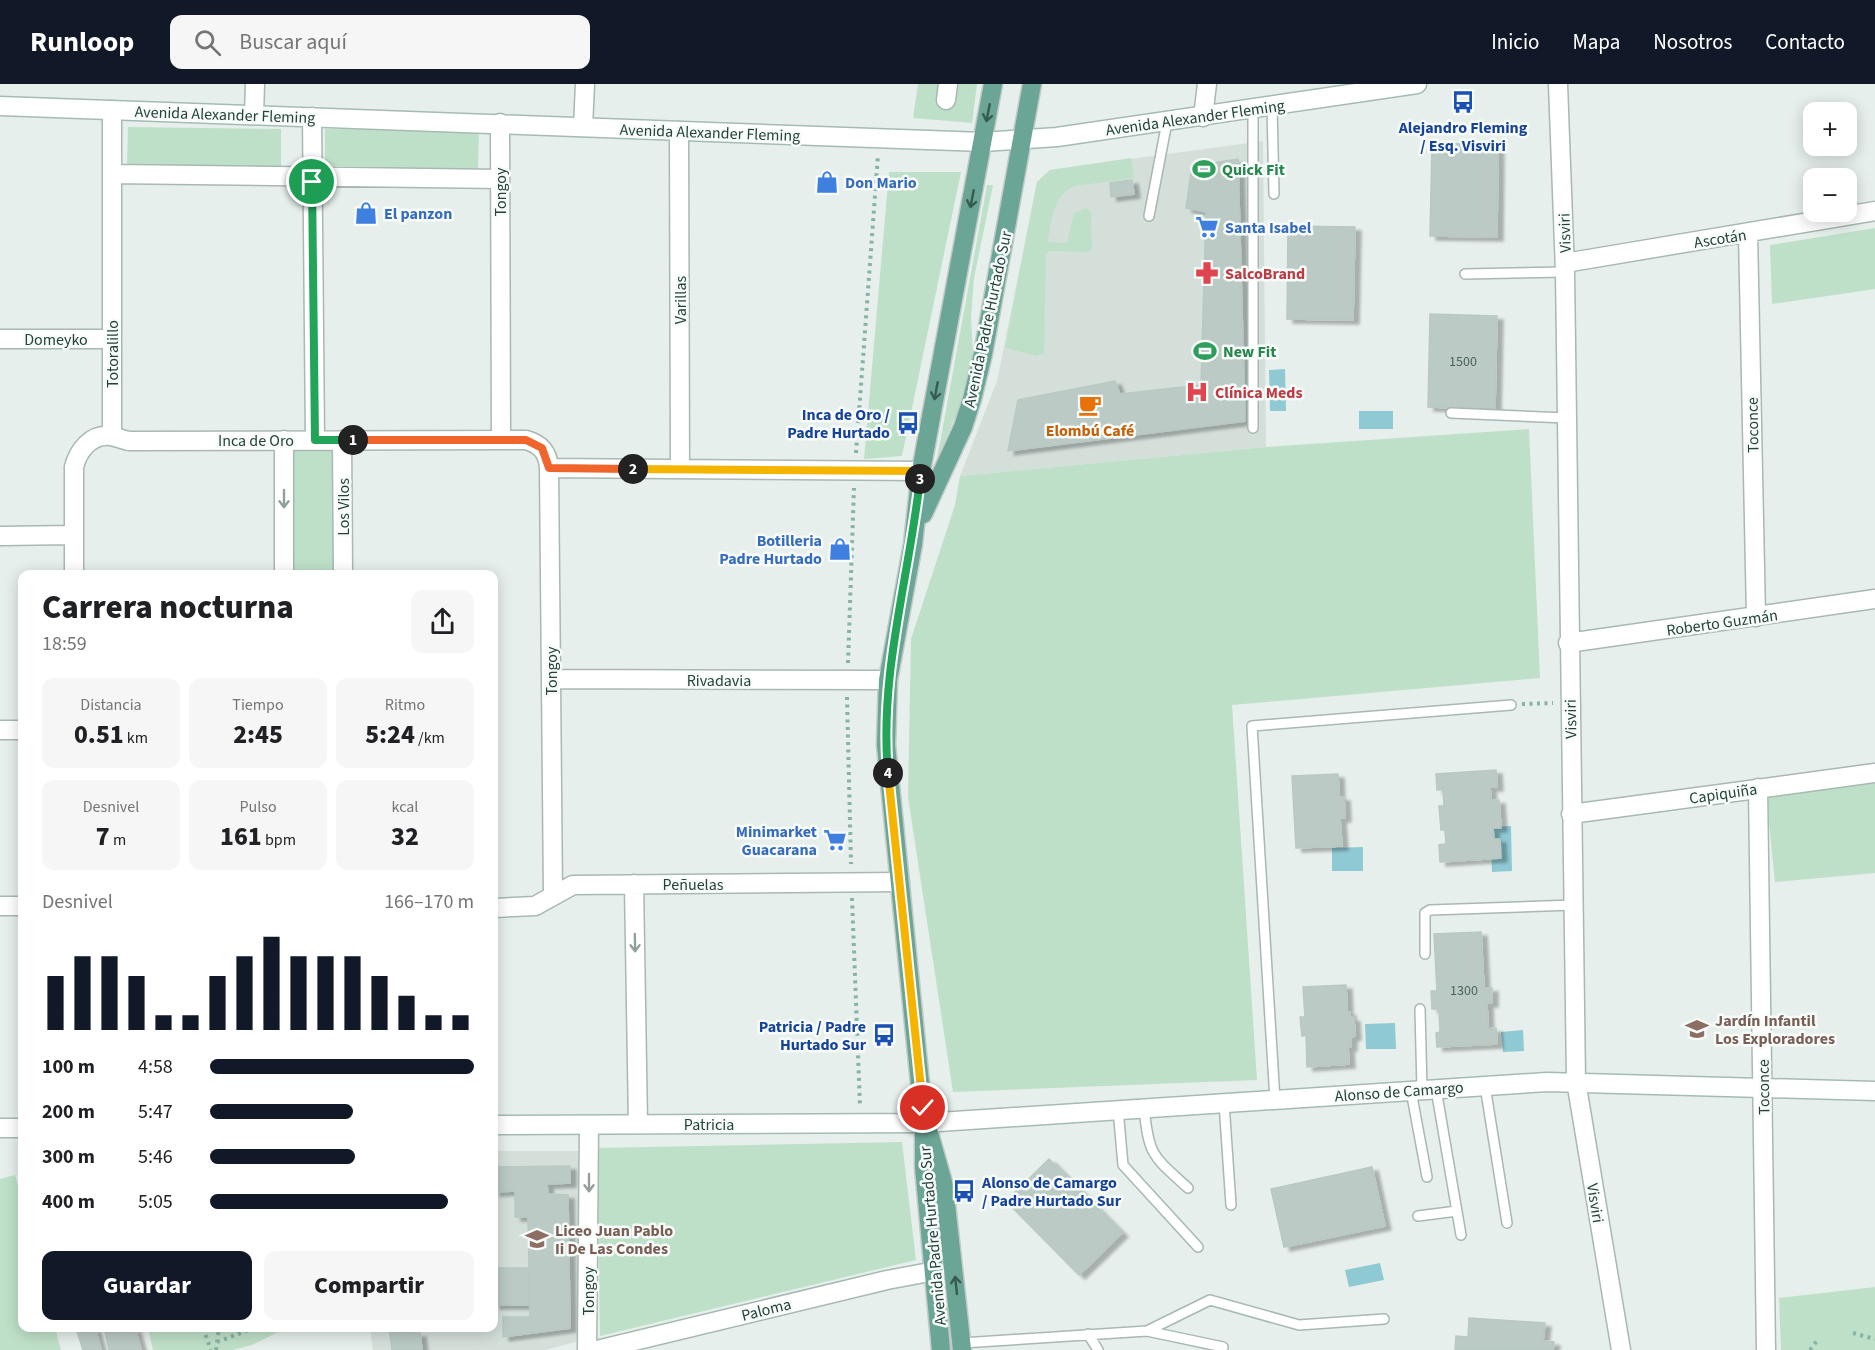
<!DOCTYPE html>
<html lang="es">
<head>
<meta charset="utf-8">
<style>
	:root { --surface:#fff; --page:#f6f6f6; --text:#202124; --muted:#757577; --accent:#111827 }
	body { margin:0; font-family:"Source Sans 3",sans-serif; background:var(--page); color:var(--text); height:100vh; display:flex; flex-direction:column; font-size:22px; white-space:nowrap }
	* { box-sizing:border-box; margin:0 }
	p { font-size:20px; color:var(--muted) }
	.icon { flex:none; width:33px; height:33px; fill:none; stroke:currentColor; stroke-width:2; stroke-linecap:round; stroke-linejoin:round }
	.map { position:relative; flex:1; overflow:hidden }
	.drawer { position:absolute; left:18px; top:486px; width:480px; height:762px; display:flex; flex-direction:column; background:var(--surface); border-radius:12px; box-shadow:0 3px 15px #0003 }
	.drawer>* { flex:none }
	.controls { position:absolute; left:1803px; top:18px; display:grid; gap:12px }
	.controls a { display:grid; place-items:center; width:54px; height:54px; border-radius:12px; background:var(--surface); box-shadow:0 3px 15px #0003; font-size:30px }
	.pin { position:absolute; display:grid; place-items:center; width:51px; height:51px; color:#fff; margin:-26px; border:3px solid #fff; border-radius:50%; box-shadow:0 2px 6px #0007 }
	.km { position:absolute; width:30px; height:30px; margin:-15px; border-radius:50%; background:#222; color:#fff; font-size:16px; line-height:30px; text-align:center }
	.round { display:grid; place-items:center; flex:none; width:63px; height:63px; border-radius:12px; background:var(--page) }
	.head { display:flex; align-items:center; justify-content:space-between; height:102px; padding:0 24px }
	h1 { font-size:33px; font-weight:800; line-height:45px }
	.stats { display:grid; grid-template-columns:repeat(3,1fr); gap:9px; height:102px; padding:6px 24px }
	.stats div { display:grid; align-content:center; border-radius:12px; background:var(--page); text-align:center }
	.stats b { font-size:26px; font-weight:800 }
	.stats small { font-size:16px; font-weight:400 }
	.stats p { font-size:16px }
	.chart { height:168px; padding:12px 24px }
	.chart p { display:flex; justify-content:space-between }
	.chart svg { width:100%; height:108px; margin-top:6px; stroke:var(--accent); stroke-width:6 }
	.cta { display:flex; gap:12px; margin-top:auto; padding:12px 24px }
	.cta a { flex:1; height:69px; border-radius:12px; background:var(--accent); color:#fff; font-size:24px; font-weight:800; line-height:69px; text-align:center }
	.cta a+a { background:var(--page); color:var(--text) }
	ul { padding:0 24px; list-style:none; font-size:20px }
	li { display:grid; grid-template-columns:96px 72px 1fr; align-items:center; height:45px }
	li i { height:15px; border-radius:8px; background:var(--accent) }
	header { display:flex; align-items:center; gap:36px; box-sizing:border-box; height:84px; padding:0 30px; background:var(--accent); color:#fff }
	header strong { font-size:28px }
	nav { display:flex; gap:33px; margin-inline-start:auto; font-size:21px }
	.search { width:420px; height:54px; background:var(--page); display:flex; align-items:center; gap:15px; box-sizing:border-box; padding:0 21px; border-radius:12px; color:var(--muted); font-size:22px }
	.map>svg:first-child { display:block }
	.built { fill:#d4dfda }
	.green { fill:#bfe0c8 }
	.water { fill:#8ec9d4 }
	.building { fill:#bbcac4; stroke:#b8c9c2; stroke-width:1.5; filter:url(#shadow) }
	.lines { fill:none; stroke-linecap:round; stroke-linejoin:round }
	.lane-casing { stroke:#a8b8b2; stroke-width:12 }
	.street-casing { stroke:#a8b8b2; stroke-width:21 }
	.secondary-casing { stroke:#a4bbb3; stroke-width:21 }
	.primary-casing { stroke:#c2cac8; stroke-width:21 }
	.path { stroke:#86b3a5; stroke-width:4; stroke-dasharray:3 4.5; stroke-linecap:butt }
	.lane { stroke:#fff; stroke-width:9 }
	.street { stroke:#fff; stroke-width:18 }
	.secondary { stroke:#fff; stroke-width:18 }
	.primary { stroke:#6aa596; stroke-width:18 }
	.oneway { stroke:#365b51 }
	.oneway2 { stroke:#92a09c }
	.split-1-casing { stroke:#fff; stroke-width:12 }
	.split-2-casing { stroke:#fff; stroke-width:12 }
	.split-3-casing { stroke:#fff; stroke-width:12 }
	.split-4-casing { stroke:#fff; stroke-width:12 }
	.split-5-casing { stroke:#fff; stroke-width:12 }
	.split-1 { stroke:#22a559; stroke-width:8 }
	.split-2 { stroke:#f0652b; stroke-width:8 }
	.split-3 { stroke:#f5b400; stroke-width:8 }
	.split-4 { stroke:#22a559; stroke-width:8 }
	.split-5 { stroke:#f5b400; stroke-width:8 }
	.labels { text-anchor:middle; stroke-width:5; stroke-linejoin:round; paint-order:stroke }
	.number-label { font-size:14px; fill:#4a645c }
	.street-label { font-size:16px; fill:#24423a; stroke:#f7fbf9 }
	.transit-label { font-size:16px; font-weight:bold; fill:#164399; stroke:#f7fbf9; text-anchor:end }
	.leisure-label { font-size:16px; font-weight:bold; fill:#27864d; stroke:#f7fbf9; text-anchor:start }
	.shop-label { font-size:16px; font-weight:bold; fill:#366cbe; stroke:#f7fbf9; text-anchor:start }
	.health-label { font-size:16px; font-weight:bold; fill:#be3a42; stroke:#f7fbf9; text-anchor:start }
	.food-label { font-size:16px; font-weight:bold; fill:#c56008; stroke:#f7fbf9 }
	.education-label { font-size:16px; font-weight:bold; fill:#785e54; stroke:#f7fbf9; text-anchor:start }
</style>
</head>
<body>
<header>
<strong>Runloop</strong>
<div class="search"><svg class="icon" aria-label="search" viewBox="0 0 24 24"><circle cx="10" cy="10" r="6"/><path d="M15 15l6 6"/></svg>Buscar aquí</div>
<nav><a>Inicio</a><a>Mapa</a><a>Nosotros</a><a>Contacto</a></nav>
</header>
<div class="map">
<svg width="1875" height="1266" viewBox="0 0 1875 1266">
	<defs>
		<filter id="shadow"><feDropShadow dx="6" dy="4" stdDeviation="1.5" flood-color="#0004"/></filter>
	</defs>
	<rect width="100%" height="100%" fill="#e6efeb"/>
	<path class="built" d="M1263 57 1266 363 960 392 997 297 1037 98 1050 86Z
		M494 1067H580L579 1257 545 1266H373L370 1244H494Z"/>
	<path class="green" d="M918 0H977L972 39 913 34Z
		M128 43 281 45V84L127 83Z
		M325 45 479 46 478 86 325 84Z
		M1131 74 1134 94 1075 102C1053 110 1051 138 1048 158L1067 159 1074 129 1086 124 1091 128 1092 164 1088 168 1050 167 1046 171 1044 269 1037 272 1005 264 1037 98 1050 86Z
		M889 88H961L902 372 864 375Z
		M987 101H993L974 194 971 233 973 271 957 329 937 375Z
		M1875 144V205L1772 220 1770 161Z
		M1529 345 1540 594 1232 621 1257 996 953 1008 908 713 911 555 955 421 960 392 1266 363Z
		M337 362 336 490H293L294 365Z
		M1875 699V789L1775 798 1766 709Z
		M902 1058 916 1176 600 1252 597 1064Z
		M15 1091 22 1118V1244H55L61 1266H0V1095Z
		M1875 1203V1266H1781L1779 1214Z
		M148 1244H279L278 1248 252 1261 233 1266H153Z"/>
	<path class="water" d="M1285 285 1286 327H1270L1269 286Z
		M1359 327H1393V345H1359Z
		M1511 742 1512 787 1492 788 1490 743Z
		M1363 763V787H1332V764Z
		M1395 939 1396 965H1366L1365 940Z
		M1523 946 1524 967 1503 968 1501 948Z
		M1380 1179 1384 1196 1349 1203 1345 1186Z"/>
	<path class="building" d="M1432 59 1498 61 1497 153 1430 152Z
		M1238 75 1245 337 1008 367 1018 316 1115 297 1120 310 1201 301 1206 128 1186 124 1192 82Z
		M1132 96 1134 110 1111 113 1110 99Z
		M1288 142 1355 143 1353 236 1287 235Z
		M1430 230 1497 232 1495 325 1428 323Z
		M1496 686 1497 703H1490L1491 716H1499L1501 744H1493L1494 755H1500L1501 774 1440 778 1439 761 1446 760 1445 746H1441L1439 722H1444L1443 705 1437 706 1436 690Z
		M1338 690 1339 713H1344L1345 734H1340L1342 762 1296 764 1292 692Z
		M1481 848 1484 904H1492V919H1487L1488 945 1496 944 1497 960 1437 963 1436 949 1440 948 1439 925H1432L1431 907H1437L1434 850Z
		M1346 901 1347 928H1350V933L1354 934 1355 952 1351 953V963H1348L1349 980 1307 983 1306 951 1302 952 1300 933H1305L1303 903Z
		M1049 1075 1122 1149 1079 1191 1006 1117Z
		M570 1082V1099L547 1100 548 1110 568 1111 570 1244 503 1253V1233H530L528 1133H515V1107L494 1108V1083Z
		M1372 1083 1385 1142 1284 1163 1271 1105Z
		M494 1184H529V1221H494Z
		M1469 1234 1545 1239 1543 1257 1554 1258 1553 1266H1455L1456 1252 1468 1253Z
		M76 1244H95L101 1266H83Z
		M104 1244H135L141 1266H109Z
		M389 1244H408V1249H420L422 1266H392Z"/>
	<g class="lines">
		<g class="lane-casing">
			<path id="lane" d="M1272 22 1274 110
				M1149 132 1167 38
				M1465 190 1565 188
				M1451 329 1566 334
				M1253 344V25
				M1425 870V829L1430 826 1573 821
				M1420 925 1422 1006
				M1485 1002 1507 1139
				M1436 1005 1461 1151
				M1411 1007 1427 1093
				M1275 1016 1252 642 1511 621
				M1224 1019 1231 1121
				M1144 1024C1149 1073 1153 1072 1188 1104
				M1118 1025 1123 1081 1198 1163
				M1418 1132 1457 1127
				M1147 1247 1223 1263
				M1088 1250 1098 1266
				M962 1259 1147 1247 1210 1216 1299 1241 1384 1235"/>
		</g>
		<g class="street-casing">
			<path id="street" d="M1558 0 1565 188 1576 997 1621 1266
				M946 16 948 0
				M112 26V352
				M254 31 255 0
				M312 33 315 356
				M1203 33 1207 0
				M500 39 501 356
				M583 43 585 0
				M679 47 680 385
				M112 90 500 95
				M1748 149 1756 533
				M1565 179 1875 127
				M0 255H112
				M284 356V490
				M342 356 343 490
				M549 384 921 387
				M0 452 74 451
				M74 490V383C78 367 91 349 111 352 117 353 123 356 129 357L526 356C541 360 548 369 549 384L553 812
				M1568 559 1875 515
				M551 595 888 596
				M0 646H22
				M1758 704 1766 1266
				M1571 730 1875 689
				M634 800 638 1040
				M0 822H22
				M494 824 535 822 573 801 900 798
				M587 1266 589 1041
				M597 1266 887 1196 935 1187"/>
		</g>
		<g class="secondary-casing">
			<path id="secondary" d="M0 22 983 58 1057 53 1417 0
				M494 1041 924 1039 1547 998 1875 1007
				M0 1044H22"/>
		</g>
		<g class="primary-casing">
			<path id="primary" d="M923 430 963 343 972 315 983 270 1032 0
				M929 1049 944 1102 962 1266
				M941 1266 924 1083V1039L886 661 888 596 913 460 921 387 993 0"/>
		</g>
		<path class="path" d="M856 369 878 71
			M848 579 854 404
			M847 613 851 780
			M1522 620 1553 619
			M852 814 860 1022
			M203 1244 211 1266
			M1853 1249 1875 1255
			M217 1258 254 1244
			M216 1266 219 1244
			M1810 1266 1819 1254"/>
		<use href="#lane" class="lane"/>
		<use href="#street" class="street"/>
		<use href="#secondary" class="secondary"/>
		<use href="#primary" class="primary"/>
	</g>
	<defs><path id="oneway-shaft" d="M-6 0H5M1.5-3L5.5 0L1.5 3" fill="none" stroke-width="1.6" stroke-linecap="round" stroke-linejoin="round" transform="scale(1.5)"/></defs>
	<g class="oneway">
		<use href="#oneway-shaft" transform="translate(988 29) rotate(101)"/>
		<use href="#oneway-shaft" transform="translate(972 115) rotate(101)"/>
		<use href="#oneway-shaft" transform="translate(936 307) rotate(101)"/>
		<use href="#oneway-shaft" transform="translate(956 1201) rotate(-96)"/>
	</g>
	<g class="oneway2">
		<use href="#oneway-shaft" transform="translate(284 415) rotate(90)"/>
		<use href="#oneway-shaft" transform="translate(635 859) rotate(89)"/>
		<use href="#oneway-shaft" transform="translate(589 1099) rotate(90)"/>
	</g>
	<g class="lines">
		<g class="split-1-casing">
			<path id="split-1" d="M312 98 315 356H353"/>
		</g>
		<g class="split-2-casing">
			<path id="split-2" d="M353 356H526L542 364 549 384 633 385"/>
		</g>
		<g class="split-3-casing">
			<path id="split-3" d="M633 385 921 387 920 395"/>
		</g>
		<g class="split-4-casing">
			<path id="split-4" d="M888 689C879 590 909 494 920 395"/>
		</g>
		<g class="split-5-casing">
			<path id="split-5" d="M888 689 923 1024"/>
		</g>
		<use href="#split-1" class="split-1"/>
		<use href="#split-2" class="split-2"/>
		<use href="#split-3" class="split-3"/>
		<use href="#split-4" class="split-4"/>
		<use href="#split-5" class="split-5"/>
	</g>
	<defs>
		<g id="bus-bare" transform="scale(1.8)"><path d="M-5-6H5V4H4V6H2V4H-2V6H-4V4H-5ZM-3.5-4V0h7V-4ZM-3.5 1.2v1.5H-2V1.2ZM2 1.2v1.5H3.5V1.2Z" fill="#1a4fb4" stroke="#f7fbf9" stroke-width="2.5" paint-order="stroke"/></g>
		<g id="stadium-bare" transform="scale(1.8)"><path d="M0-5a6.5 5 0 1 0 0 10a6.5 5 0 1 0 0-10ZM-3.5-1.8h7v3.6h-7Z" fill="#2e9e5b" stroke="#f7fbf9" stroke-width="2.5" paint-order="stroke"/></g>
		<g id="shop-bare" transform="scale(1.8)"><path d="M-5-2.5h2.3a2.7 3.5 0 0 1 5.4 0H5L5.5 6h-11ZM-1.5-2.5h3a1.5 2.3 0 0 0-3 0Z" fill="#3f7fe0" stroke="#f7fbf9" stroke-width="2.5" paint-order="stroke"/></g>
		<g id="supermarket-bare" transform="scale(1.8)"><path d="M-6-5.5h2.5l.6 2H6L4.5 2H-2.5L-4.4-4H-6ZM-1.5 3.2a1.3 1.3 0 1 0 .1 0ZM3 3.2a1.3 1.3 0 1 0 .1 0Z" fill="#3f7fe0" stroke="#f7fbf9" stroke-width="2.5" paint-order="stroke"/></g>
		<g id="pharmacy-bare" transform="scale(1.8)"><path d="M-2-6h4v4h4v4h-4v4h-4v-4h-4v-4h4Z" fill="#e0444e" stroke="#f7fbf9" stroke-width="2.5" paint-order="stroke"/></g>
		<g id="hospital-bare" transform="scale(1.8)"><path d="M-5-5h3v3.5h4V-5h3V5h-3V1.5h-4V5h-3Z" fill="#e0444e" stroke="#f7fbf9" stroke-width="2.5" paint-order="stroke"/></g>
		<g id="cafe-bare" transform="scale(1.8)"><path d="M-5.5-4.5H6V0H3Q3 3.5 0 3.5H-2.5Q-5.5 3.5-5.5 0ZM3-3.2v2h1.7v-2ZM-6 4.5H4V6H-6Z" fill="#e8710a" stroke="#f7fbf9" stroke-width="2.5" paint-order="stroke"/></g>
		<g id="school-bare" transform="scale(1.8)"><path d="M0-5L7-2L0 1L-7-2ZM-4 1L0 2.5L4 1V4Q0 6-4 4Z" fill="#8d6e63" stroke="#f7fbf9" stroke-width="2.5" paint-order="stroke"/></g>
	</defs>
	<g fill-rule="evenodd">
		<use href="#bus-bare" x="1463" y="18"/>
		<use href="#stadium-bare" x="1204" y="85"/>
		<use href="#shop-bare" x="827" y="98"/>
		<use href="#shop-bare" x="366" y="129"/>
		<use href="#supermarket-bare" x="1207" y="143"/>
		<use href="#pharmacy-bare" x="1207" y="189"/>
		<use href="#stadium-bare" x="1205" y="267"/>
		<use href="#hospital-bare" x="1197" y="308"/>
		<use href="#cafe-bare" x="1090" y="321"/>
		<use href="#bus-bare" x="908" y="339"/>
		<use href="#shop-bare" x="840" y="465"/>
		<use href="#supermarket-bare" x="835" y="756"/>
		<use href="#school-bare" x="1697" y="945"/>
		<use href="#bus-bare" x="884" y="951"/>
		<use href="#bus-bare" x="964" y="1107"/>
		<use href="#school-bare" x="537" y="1155"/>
	</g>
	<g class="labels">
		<g class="number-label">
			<text x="1463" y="282">1500</text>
			<text x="1464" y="911">1300</text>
		</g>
		<g class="street-label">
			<text transform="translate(225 30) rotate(2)" y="6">Avenida Alexander Fleming</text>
			<text transform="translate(1195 33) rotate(-8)" y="6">Avenida Alexander Fleming</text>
			<text transform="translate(710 48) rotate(2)" y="6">Avenida Alexander Fleming</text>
			<text transform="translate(500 108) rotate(-90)" y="6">Tongoy</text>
			<text transform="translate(1564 149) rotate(-92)" y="6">Visviri</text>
			<text transform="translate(1720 154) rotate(-9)" y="6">Ascotán</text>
			<text transform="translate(680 216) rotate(-90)" y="6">Varillas</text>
			<text transform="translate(987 235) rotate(-78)" y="6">Avenida Padre Hurtado Sur</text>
			<text x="56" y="261">Domeyko</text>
			<text transform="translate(112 270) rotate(-90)" y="6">Totoralillo</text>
			<text transform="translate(1752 341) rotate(-91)" y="6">Toconce</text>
			<text x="256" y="362">Inca de Oro</text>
			<text transform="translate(343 423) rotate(-90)" y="6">Los Vilos</text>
			<text transform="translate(1722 538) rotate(-8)" y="6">Roberto Guzmán</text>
			<text transform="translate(551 587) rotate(-90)" y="6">Tongoy</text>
			<text x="719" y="602">Rivadavia</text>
			<text transform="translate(1570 635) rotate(-91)" y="6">Visviri</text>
			<text transform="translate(1723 709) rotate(-8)" y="6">Capiquiña</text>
			<text x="693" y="806">Peñuelas</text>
			<text transform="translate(1763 1003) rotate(-91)" y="6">Toconce</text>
			<text transform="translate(1399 1007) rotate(-4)" y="6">Alonso de Camargo</text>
			<text x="709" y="1046">Patricia</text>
			<text transform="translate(1596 1119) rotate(81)" y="6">Visviri</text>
			<text transform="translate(932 1152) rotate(-95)" y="6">Avenida Padre Hurtado Sur</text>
			<text transform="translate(588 1207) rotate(-90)" y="6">Tongoy</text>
			<text transform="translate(766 1225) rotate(-14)" y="6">Paloma</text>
		</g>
		<g class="transit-label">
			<text x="1463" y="49" text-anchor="middle">Alejandro Fleming<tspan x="1463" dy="18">/ Esq. Visviri</tspan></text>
			<text x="890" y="336">Inca de Oro /<tspan x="890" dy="18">Padre Hurtado</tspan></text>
			<text x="866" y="948">Patricia / Padre<tspan x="866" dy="18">Hurtado Sur</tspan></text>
			<text x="982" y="1104" text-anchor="start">Alonso de Camargo<tspan x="982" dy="18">/ Padre Hurtado Sur</tspan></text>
		</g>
		<g class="leisure-label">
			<text x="1222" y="91">Quick Fit</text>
			<text x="1223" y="273">New Fit</text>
		</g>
		<g class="shop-label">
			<text x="845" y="104">Don Mario</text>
			<text x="384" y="135">El panzon</text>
			<text x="1225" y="149">Santa Isabel</text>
			<text x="822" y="462" text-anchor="end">Botilleria<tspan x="822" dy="18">Padre Hurtado</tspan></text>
			<text x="817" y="753" text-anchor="end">Minimarket<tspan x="817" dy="18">Guacarana</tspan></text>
		</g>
		<g class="health-label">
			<text x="1225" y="195">SalcoBrand</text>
			<text x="1215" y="314">Clínica Meds</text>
		</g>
		<g class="food-label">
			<text x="1090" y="352">Elombú Café</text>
		</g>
		<g class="education-label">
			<text x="1715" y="942">Jardín Infantil<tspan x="1715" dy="18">Los Exploradores</tspan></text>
			<text x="555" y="1152">Liceo Juan Pablo<tspan x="555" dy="18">Ii De Las Condes</tspan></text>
		</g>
	</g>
</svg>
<div class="controls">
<a>+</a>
<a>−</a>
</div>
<div class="pin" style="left:312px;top:98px;background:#1e9e55"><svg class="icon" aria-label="arrive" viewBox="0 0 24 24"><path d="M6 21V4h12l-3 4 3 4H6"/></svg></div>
<div class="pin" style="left:923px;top:1024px;background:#d93025"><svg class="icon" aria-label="check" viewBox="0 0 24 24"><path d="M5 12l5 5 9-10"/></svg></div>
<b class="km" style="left:353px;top:356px">1</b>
<b class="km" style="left:633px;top:385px">2</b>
<b class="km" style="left:920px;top:395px">3</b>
<b class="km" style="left:888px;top:689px">4</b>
<section class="drawer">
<div class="head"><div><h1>Carrera nocturna</h1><p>18:59</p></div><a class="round"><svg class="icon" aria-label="share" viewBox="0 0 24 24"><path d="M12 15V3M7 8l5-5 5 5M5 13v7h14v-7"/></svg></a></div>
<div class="stats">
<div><p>Distancia</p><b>0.51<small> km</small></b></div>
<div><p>Tiempo</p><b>2:45</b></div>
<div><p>Ritmo</p><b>5:24<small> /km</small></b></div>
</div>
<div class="stats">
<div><p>Desnivel</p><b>7<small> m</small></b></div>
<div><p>Pulso</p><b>161<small> bpm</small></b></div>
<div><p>kcal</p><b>32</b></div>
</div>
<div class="chart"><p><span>Desnivel</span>166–170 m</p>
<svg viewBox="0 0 160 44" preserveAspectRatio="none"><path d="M5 44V22M15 44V14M25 44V14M35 44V22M45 44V38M55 44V38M65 44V22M75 44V14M85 44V6M95 44V14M105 44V14M115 44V14M125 44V22M135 44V30M145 44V38M155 44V38"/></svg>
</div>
<ul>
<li><b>100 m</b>4:58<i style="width:100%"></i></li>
<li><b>200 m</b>5:47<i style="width:54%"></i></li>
<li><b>300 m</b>5:46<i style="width:55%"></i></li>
<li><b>400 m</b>5:05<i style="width:90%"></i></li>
</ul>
<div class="cta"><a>Guardar</a><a>Compartir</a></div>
</section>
</div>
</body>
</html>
